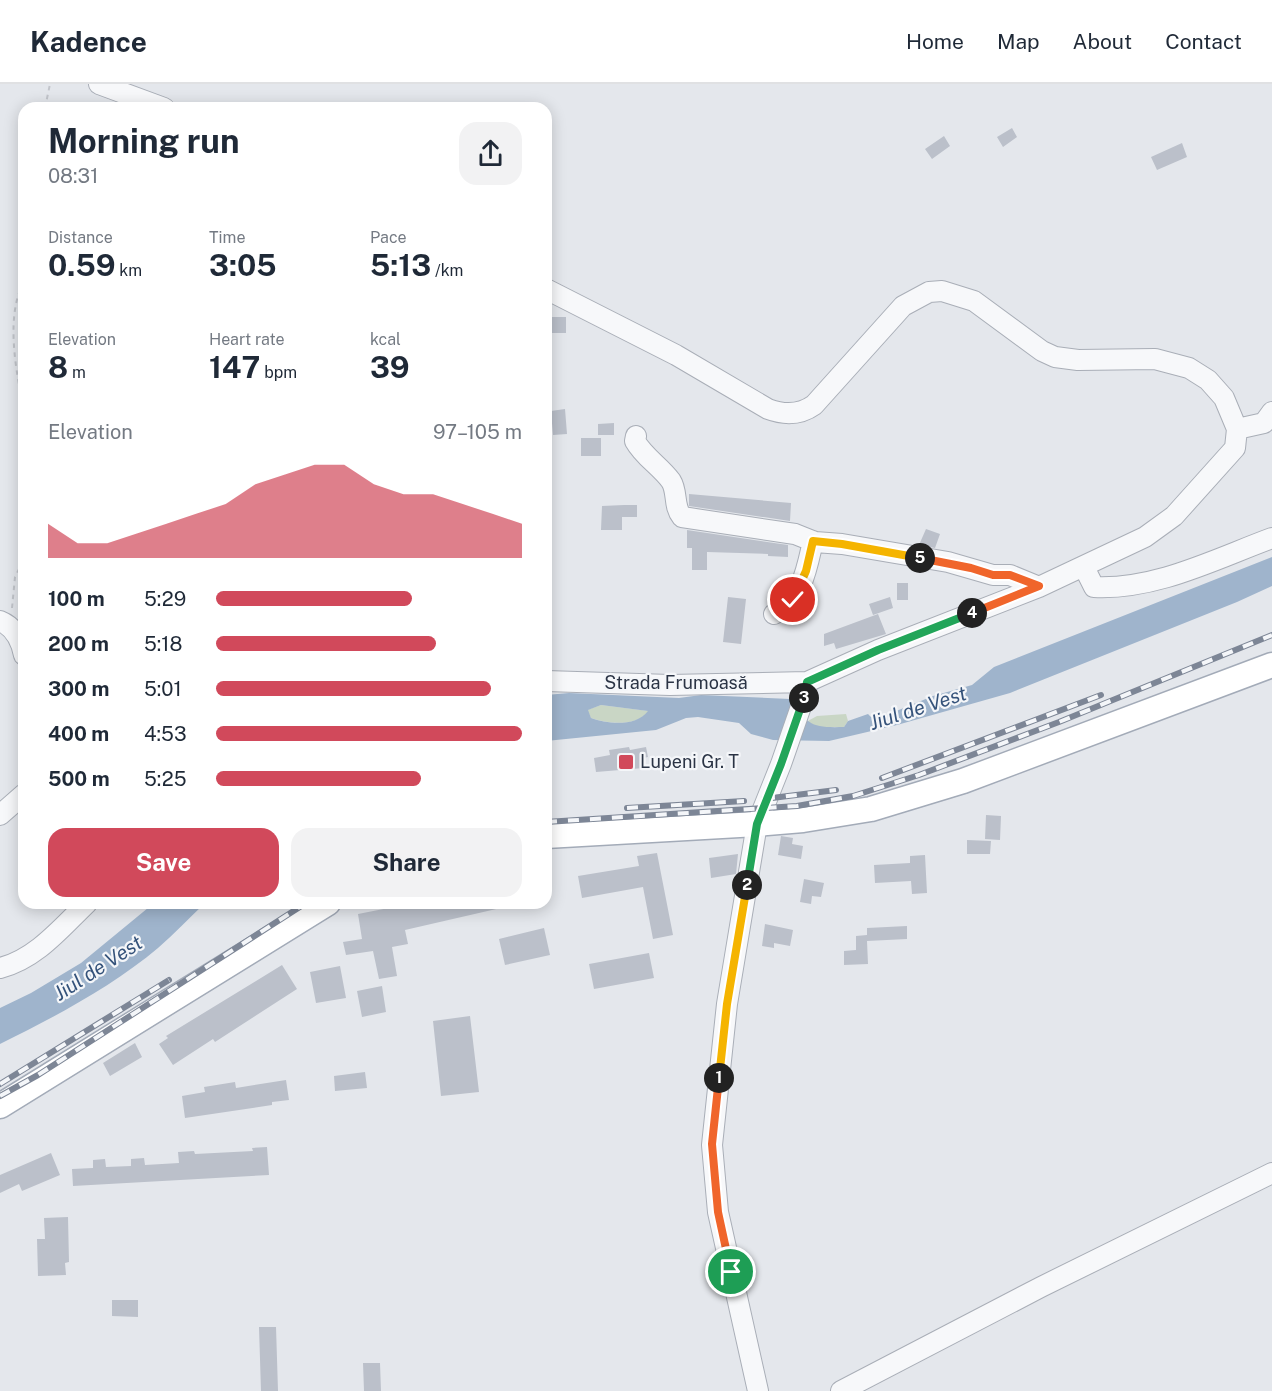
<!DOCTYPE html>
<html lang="en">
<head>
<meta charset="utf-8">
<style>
	:root { --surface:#fff; --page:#f2f2f3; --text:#1f2937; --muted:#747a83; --line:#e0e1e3; --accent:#d1495b }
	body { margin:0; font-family:"Public Sans",sans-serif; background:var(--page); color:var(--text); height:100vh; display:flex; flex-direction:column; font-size:22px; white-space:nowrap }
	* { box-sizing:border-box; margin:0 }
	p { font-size:20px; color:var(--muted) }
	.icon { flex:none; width:33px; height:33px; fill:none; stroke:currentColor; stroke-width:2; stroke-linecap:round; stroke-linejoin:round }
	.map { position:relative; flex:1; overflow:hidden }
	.sheet { position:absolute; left:18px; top:18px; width:534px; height:807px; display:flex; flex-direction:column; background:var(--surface); border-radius:18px; box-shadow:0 3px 15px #0003 }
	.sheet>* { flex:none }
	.pin { position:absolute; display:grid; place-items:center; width:51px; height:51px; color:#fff; margin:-26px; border:3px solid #fff; border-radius:50%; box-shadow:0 2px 6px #0007 }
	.km { position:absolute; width:30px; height:30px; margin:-15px; border-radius:50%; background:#222; color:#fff; font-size:16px; line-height:30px; text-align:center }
	.round { display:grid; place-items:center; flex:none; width:63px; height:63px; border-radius:18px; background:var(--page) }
	.summary { display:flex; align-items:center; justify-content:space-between; height:102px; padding:0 30px }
	h1 { font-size:33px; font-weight:700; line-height:45px }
	.stats { display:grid; grid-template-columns:repeat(3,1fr); gap:9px; height:102px; padding:6px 30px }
	.stats div { display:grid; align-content:center }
	.stats b { font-size:30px; font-weight:700 }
	.stats small { font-size:16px; font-weight:400 }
	.stats p { font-size:16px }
	.chart { height:168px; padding:12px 30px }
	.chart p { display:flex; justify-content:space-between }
	.chart svg { width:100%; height:108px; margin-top:6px; fill:var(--accent); opacity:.7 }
	.primary-button { display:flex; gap:12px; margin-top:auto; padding:12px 30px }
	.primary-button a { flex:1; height:69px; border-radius:18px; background:var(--accent); color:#fff; font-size:24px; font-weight:700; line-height:69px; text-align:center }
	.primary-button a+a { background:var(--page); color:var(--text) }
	ul { padding:0 30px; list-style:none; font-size:20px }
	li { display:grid; grid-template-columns:96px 72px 1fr; align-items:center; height:45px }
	li i { height:15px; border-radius:8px; background:var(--accent) }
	header { display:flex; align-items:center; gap:36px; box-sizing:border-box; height:84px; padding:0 30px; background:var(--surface); border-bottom:2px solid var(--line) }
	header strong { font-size:28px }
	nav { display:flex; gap:33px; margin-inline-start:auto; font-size:21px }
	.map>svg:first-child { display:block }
	.green { fill:#c9d6c5 }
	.water { fill:#9fb4cc; fill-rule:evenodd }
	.building { fill:#bbc0ca }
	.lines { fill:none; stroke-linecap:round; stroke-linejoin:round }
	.minor-casing { stroke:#a9aeb7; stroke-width:22 }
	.major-casing { stroke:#a3abb8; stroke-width:27 }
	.path { stroke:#c2c5cb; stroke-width:2; stroke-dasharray:4.5 4.5; stroke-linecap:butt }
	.minor { stroke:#f7f8fa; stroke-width:20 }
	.major { stroke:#fff; stroke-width:24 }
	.rail-casing { stroke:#7d8696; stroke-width:6 }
	.rail { stroke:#f4f6f9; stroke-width:4; stroke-dasharray:11; stroke-linecap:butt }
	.split-1-casing { stroke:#fff; stroke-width:12 }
	.split-2-casing { stroke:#fff; stroke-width:12 }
	.split-3-casing { stroke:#fff; stroke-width:12 }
	.split-4-casing { stroke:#fff; stroke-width:12 }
	.split-5-casing { stroke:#fff; stroke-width:12 }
	.split-6-casing { stroke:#fff; stroke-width:12 }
	.split-1 { stroke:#f0652b; stroke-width:8 }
	.split-2 { stroke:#f5b400; stroke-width:8 }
	.split-3 { stroke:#22a559; stroke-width:8 }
	.split-4 { stroke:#22a559; stroke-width:8 }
	.split-5 { stroke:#f0652b; stroke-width:8 }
	.split-6 { stroke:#f5b400; stroke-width:8 }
	.poi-dot { fill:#d1495b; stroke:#f4f6f9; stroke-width:2 }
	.labels { text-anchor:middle; stroke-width:4.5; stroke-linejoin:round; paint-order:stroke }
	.street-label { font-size:18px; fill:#2b3445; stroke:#f4f6f9 }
	.poi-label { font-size:18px; fill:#2b3445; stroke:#f4f6f9; text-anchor:start }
	.water-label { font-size:20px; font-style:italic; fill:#34527a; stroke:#f4f6f9 }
</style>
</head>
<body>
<header>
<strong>Kadence</strong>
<nav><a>Home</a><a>Map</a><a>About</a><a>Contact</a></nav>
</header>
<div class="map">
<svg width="1272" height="1307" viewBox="0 0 1272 1307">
	<rect width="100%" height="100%" fill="#e4e7ec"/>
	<path class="green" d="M601 621 649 627C636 643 609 640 591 634L587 626Z
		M846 630 848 637 844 643H819L806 638 817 632Z"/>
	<path class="water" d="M1272 473V502L1237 518 1010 609 897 641 829 657 773 656 751 650 739 639 698 633 686 634 656 646 546 657V611L569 609 679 614 701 611 790 615C808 641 811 644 844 643L848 637 868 630 871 633 889 630 933 612 972 601 994 583ZM601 621 648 627C636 643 608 640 591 634L588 626Z
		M154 819H205C189 834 174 850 158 864 113 902 53 934 0 960V924L31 909 81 879Z"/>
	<path class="building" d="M1012 44 1017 53 1003 63 997 53Z
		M944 52 950 62 932 75 925 65Z
		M1182 59 1187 73 1157 86 1151 73Z
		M546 233H566V249H546Z
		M565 325 567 350 553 351 551 327Z
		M614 339V351H598V340Z
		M581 354H601V372H581Z
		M689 410 791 419 790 437 689 422Z
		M624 421H637V433H622V446H601L602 422Z
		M926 445 940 450 935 464 919 461Z
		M687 446 788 461V473L768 472V470L707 468V486H692V464H687Z
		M897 499H908V516H897Z
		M728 513 746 515 741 560 723 558Z
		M890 513 893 524 873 531 869 520Z
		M878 530 886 550 836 565 834 559 824 562V550Z
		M629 663 630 666 646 663 648 673 643 674 644 684 596 688 594 674 610 671 609 666Z
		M986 731 1001 732 1000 756 985 755Z
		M781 752 793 754 792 760 803 762 801 775 778 771Z
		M967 756 991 757 990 770H967Z
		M657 769 673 851 653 855 643 803 582 814 578 792 639 782 637 772Z
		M738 770 736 790 711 794 709 774Z
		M925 771 927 809 912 810 911 797 875 799 874 781 910 779V772Z
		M804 795 824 799 821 813 812 812 811 820 800 818Z
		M414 819H505V823L405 846 408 860 392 863 397 892 379 895 373 867 346 871 343 858 362 855 358 830Z
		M765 840 793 846 790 862 774 859V864L762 862Z
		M907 842V855L867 857 868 880 844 881V867L856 866V852L867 851V844Z
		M544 844 550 871 505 881 499 855Z
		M649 869 654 894 594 905 589 880Z
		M282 881 297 905 215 958 213 955 173 981 159 960 168 954 166 952Z
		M340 882 346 914 316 919 310 888Z
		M382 902 386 928 362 933 357 907Z
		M470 932 479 1008 441 1012 433 937Z
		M135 959 142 973 110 992 103 979Z
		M365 988 367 1004 335 1007 334 992Z
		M286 996 289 1016 272 1018V1021L185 1034 182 1012 205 1008 204 1003 235 998 236 1004Z
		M267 1063 269 1091 73 1102 72 1085 93 1084V1076L105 1075 106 1083 131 1082V1075L144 1074 145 1081 179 1079 178 1068 194 1067 195 1070 253 1067 252 1064Z
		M51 1069 60 1091 22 1107 19 1100 0 1109V1091Z
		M68 1133 69 1178 65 1179 66 1191 38 1192 37 1155H45L44 1134Z
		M112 1216H138V1233L112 1232Z
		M259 1243H276L278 1307H261Z
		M363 1279H380L381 1307H364Z"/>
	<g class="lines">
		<g class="minor-casing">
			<path id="minor" d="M99 0 164 24
				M546 205 676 271 768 325C784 331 800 331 814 321L903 222 929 208 942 207 974 217 1042 267 1055 273 1078 276 1155 275 1189 284 1208 296 1224 314 1237 345 1235 364 1174 432 1145 453 1039 503 878 566 807 598 806 608 781 680 757 740 727 920 712 1061 718 1128 758 1307
				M1237 345 1264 339 1272 328
				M636 352 635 357C644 373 660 382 671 397 678 408 673 422 682 433L795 450 815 458 842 460 948 478 993 491H1010L1039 503
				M1084 483 1094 503C1156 506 1215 475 1272 454
				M774 530C803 512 806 488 813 457
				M0 537C15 543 21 556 24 571
				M546 597 670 601 807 598
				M0 731 24 710
				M0 884C36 875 61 844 87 819
				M841 1307 1041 1203 1272 1089"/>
		</g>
		<g class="major-casing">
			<path id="major" d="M546 752 757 740 803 736 871 725 963 697 1272 581
				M0 1022 328 819"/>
		</g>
		<path class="path" d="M45 24 50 0
			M24 198C5 231 16 289 24 325
			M12 524 15 493 24 475"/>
		<use href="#minor" class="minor"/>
		<use href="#major" class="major"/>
		<g class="rail-casing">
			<path id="rail" d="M882 694 1101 611
				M764 715 836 706
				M627 724 744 717
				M546 738 797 722 853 712 919 691 1059 638 1272 551
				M0 1000 169 896
				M0 1012 38 991 306 819"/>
		</g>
		<use href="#rail" class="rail"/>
	</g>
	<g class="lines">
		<g class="split-1-casing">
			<path id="split-1" d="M719 994 712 1060 718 1128 731 1188"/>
		</g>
		<g class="split-2-casing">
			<path id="split-2" d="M719 994 727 920 747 801"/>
		</g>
		<g class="split-3-casing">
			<path id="split-3" d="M747 801 757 740 781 680 804 614"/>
		</g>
		<g class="split-4-casing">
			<path id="split-4" d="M804 614 807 598 878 566 972 529"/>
		</g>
		<g class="split-5-casing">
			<path id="split-5" d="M920 474 971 484 993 491H1010L1039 502 972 529"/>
		</g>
		<g class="split-6-casing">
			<path id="split-6" d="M793 516 806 487 813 457 842 460 920 474"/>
		</g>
		<use href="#split-1" class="split-1"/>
		<use href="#split-2" class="split-2"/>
		<use href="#split-3" class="split-3"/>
		<use href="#split-4" class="split-4"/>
		<use href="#split-5" class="split-5"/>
		<use href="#split-6" class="split-6"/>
	</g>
	<rect class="poi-dot" x="618" y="670" width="16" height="16" rx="3"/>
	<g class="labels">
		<g class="street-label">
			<text x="676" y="605">Strada Frumoasă</text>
		</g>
		<g class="poi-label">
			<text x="640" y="684">Lupeni Gr. T</text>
		</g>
		<g class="water-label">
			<text transform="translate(918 624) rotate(-18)" y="7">Jiul de Vest</text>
			<text transform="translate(98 884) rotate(-33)" y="7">Jiul de Vest</text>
		</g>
	</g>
</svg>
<div class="pin" style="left:731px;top:1188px;background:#1e9e55"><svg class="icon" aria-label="arrive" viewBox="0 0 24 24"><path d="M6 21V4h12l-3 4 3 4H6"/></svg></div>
<div class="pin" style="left:793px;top:516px;background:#d93025"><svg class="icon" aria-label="check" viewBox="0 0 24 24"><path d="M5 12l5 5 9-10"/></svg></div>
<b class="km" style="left:719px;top:994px">1</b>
<b class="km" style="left:747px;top:801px">2</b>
<b class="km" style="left:804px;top:614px">3</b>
<b class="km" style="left:972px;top:529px">4</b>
<b class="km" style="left:920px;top:474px">5</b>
<section class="sheet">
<div class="summary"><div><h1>Morning run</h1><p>08:31</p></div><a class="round"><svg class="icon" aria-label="share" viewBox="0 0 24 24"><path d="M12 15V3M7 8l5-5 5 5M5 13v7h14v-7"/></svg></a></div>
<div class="stats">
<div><p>Distance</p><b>0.59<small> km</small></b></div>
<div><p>Time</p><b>3:05</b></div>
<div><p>Pace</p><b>5:13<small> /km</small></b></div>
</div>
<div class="stats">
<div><p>Elevation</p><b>8<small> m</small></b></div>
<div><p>Heart rate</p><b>147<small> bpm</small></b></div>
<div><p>kcal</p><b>39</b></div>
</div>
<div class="chart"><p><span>Elevation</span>97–105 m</p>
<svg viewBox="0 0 160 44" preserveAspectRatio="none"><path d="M0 44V30L10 38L20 38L30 34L40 30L50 26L60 22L70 14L80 10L90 6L100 6L110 14L120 18L130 18L140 22L150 26L160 30V44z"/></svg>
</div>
<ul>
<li><b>100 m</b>5:29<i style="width:64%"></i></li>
<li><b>200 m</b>5:18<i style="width:72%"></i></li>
<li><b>300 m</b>5:01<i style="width:90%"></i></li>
<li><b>400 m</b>4:53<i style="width:100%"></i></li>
<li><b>500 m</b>5:25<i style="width:67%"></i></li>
</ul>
<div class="primary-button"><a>Save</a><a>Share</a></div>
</section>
</div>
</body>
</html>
